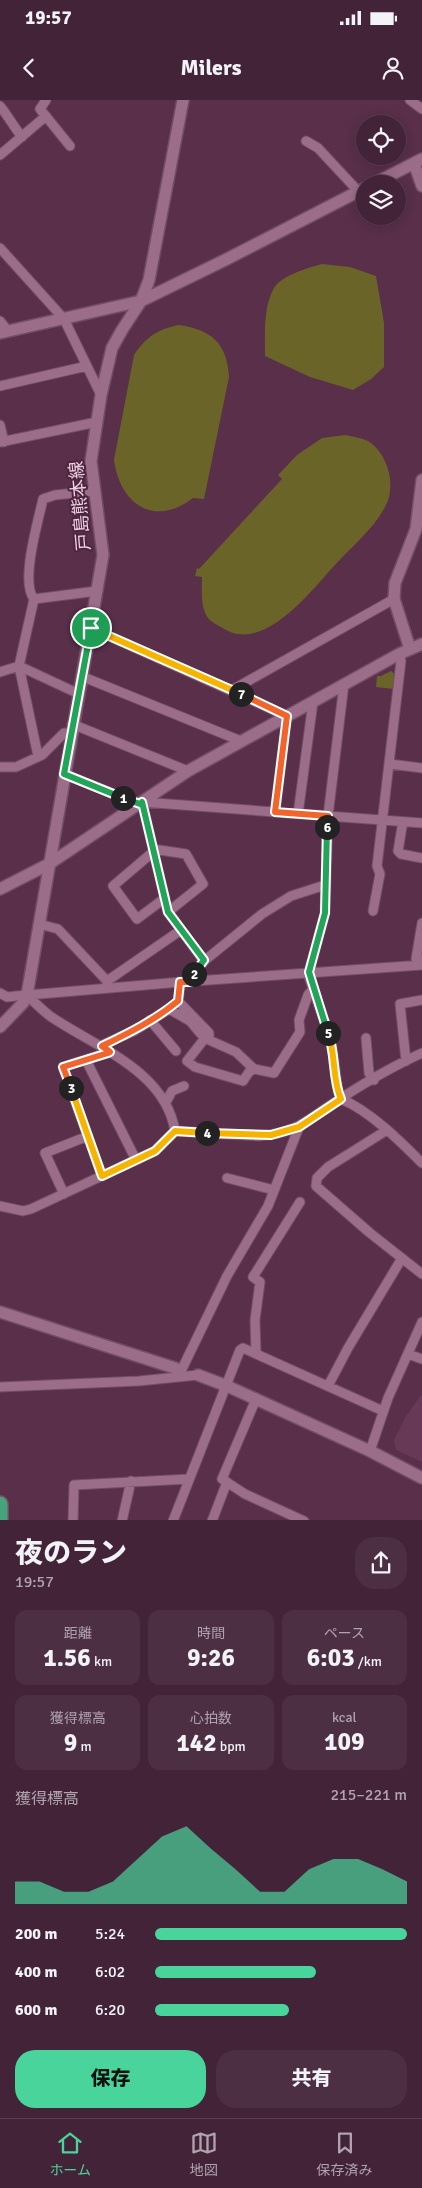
<!DOCTYPE html>
<html lang="ja">
<head>
<meta charset="utf-8">
<style>
	:root { --surface:#432338; --page:#4d2f43; --text:#f1f3f6; --muted:#afa4ae; --line:#5b4053; --accent:#49d49c }
	body { margin:0; font-family:Signika,"Noto Sans JP",sans-serif; background:var(--page); color:var(--text); height:100vh; display:flex; flex-direction:column; font-size:19px; white-space:nowrap }
	* { box-sizing:border-box; margin:0 }
	p { font-size:16px; color:var(--muted) }
	.icon { flex:none; width:28px; height:28px; fill:none; stroke:currentColor; stroke-width:2; stroke-linecap:round; stroke-linejoin:round }
	.map { position:relative; height:1420px; overflow:hidden }
	.drawer { display:flex; flex-direction:column; background:var(--surface); flex:1 }
	.drawer>* { flex:none }
	.tools { position:absolute; left:356px; top:15px; display:grid; gap:10px }
	.tools a { display:grid; place-items:center; width:50px; height:50px; border-radius:50%; background:var(--surface); box-shadow:0 2px 12px #0003,0 0 0 1px var(--line); font-size:25px }
	.pin { position:absolute; display:grid; place-items:center; width:42px; height:42px; color:#fff; margin:-21px; border:2px solid #fff; border-radius:50%; box-shadow:0 1px 5px #0007 }
	.km { position:absolute; width:25px; height:25px; margin:-12px; border-radius:50%; background:#222; color:#fff; font-size:14px; line-height:25px; text-align:center }
	.round { display:grid; place-items:center; flex:none; width:52px; height:52px; border-radius:20px; background:var(--page) }
	.head { display:flex; align-items:center; justify-content:space-between; height:85px; padding:0 15px }
	h1 { font-size:28px; font-weight:800; line-height:38px }
	.metrics { display:grid; grid-template-columns:repeat(3,1fr); gap:8px; height:85px; padding:5px 15px }
	.metrics div { display:grid; align-content:center; border-radius:12px; background:var(--page); text-align:center }
	.metrics b { font-size:25px; font-weight:800 }
	.metrics small { font-size:14px; font-weight:400 }
	.metrics p { font-size:14px }
	.chart { height:140px; padding:10px 15px }
	.chart p { display:flex; justify-content:space-between }
	.chart svg { width:100%; height:90px; margin-top:5px; fill:var(--accent); opacity:.7 }
	.action { display:flex; gap:10px; margin-top:auto; padding:10px 15px }
	.action a { flex:1; height:58px; border-radius:20px; background:var(--accent); color:#111; font-size:20px; font-weight:800; line-height:58px; text-align:center }
	.action a+a { background:var(--page); color:var(--text) }
	ul { padding:0 15px; list-style:none; font-size:16px }
	li { display:grid; grid-template-columns:80px 60px 1fr; align-items:center; height:38px }
	li i { height:12px; border-radius:6px; background:var(--accent) }
	.status { display:flex; justify-content:space-between; align-items:center; height:35px; padding:0 25px; background:var(--surface); direction:ltr }
	.status svg { height:14px; fill:currentColor }
	header { display:flex; justify-content:space-between; align-items:center; height:65px; padding:0 15px; background:var(--surface); font-size:22px; font-weight:800 }
	.dock { display:flex; justify-content:space-around; align-items:center; height:70px; border-top:1px solid var(--line); background:var(--surface); font-size:14px; color:var(--muted) }
	.dock a { display:grid; justify-items:center; gap:2px }
	.dock .selected { color:var(--accent) }
	.map>svg:first-child { display:block }
	.built { fill:#683957 }
	.green { fill:#6a6429 }
	.lines { fill:none; stroke-linecap:round; stroke-linejoin:round }
	.street-casing { stroke:#724e65; stroke-width:11 }
	.secondary-casing { stroke:#724e65; stroke-width:14 }
	.highway-casing { stroke:#724e65; stroke-width:18 }
	.street { stroke:#9c6d89; stroke-width:9 }
	.secondary { stroke:#9c6d89; stroke-width:11 }
	.highway { stroke:#46a37c; stroke-width:15 }
	.split-1-casing { stroke:#fff; stroke-width:10 }
	.split-2-casing { stroke:#fff; stroke-width:10 }
	.split-3-casing { stroke:#fff; stroke-width:10 }
	.split-4-casing { stroke:#fff; stroke-width:10 }
	.split-5-casing { stroke:#fff; stroke-width:10 }
	.split-6-casing { stroke:#fff; stroke-width:10 }
	.split-7-casing { stroke:#fff; stroke-width:10 }
	.split-8-casing { stroke:#fff; stroke-width:10 }
	.split-1 { stroke:#22a559; stroke-width:6 }
	.split-2 { stroke:#22a559; stroke-width:6 }
	.split-3 { stroke:#f0652b; stroke-width:6 }
	.split-4 { stroke:#f5b400; stroke-width:6 }
	.split-5 { stroke:#f5b400; stroke-width:6 }
	.split-6 { stroke:#22a559; stroke-width:6 }
	.split-7 { stroke:#f0652b; stroke-width:6 }
	.split-8 { stroke:#f5b400; stroke-width:6 }
	.labels { text-anchor:middle; stroke-width:4; stroke-linejoin:round; paint-order:stroke }
	.street-label { font-size:18px; fill:#ecd1e0; stroke:#4e253f }
</style>
</head>
<body>
<div class="status"><b>19:57</b><svg viewBox="0 0 49 12"><path d="M0 12V9h3v3zM5 12V6h3v6zM10 12V3h3v9zM15 12V0h3v12zM26 1h20v11H26zM47 4h2v5h-2z"/></svg></div>
<header><svg class="icon" aria-label="back" viewBox="0 0 24 24"><path d="M15 5l-7 7 7 7"/></svg>Milers<svg class="icon" aria-label="person" viewBox="0 0 24 24"><circle cx="12" cy="8" r="4"/><path d="M4 21q1-7 8-7t8 7"/></svg></header>
<div class="map">
<svg width="422" height="1421" viewBox="0 0 422 1421">
	<rect width="100%" height="100%" fill="#592f4a"/>
	<path class="built" d="M422 1294V1362L396 1350 394 1340 406 1316Z"/>
	<path class="green" d="M322 164 350 167 376 176 384 223V267L371 279 353 290 310 277 265 256C265 235 263 207 274 188 282 175 308 168 322 164Z
		M179 225C212 230 227 243 229 277L204 399 193 398C154 428 120 404 114 360L134 255C146 237 158 229 179 225Z
		M346 335C353 337 365 338 371 343 388 356 396 385 386 405 375 428 351 447 334 466 310 492 262 556 221 527 217 525 211 522 208 518 200 507 202 490 202 477L195 476 197 468 199 469 282 379 278 375 297 355 322 338Z
		M391 571 396 575 394 589 376 587 377 576H381Z"/>
	<g class="lines">
		<g class="street-casing">
			<path id="street" d="M46 0 40 9 70 46
				M410 0 422 9
				M0 6C8 16 14 27 22 37
				M306 41 318 48 358 91
				M0 55 46 16
				M0 148 64 219 101 295
				M0 221 8 231
				M0 286 87 266
				M0 325 4 342
				M0 342 97 322
				M34 499C20 482 38 422 43 399L55 395 95 391
				M91 528 287 616 275 712
				M0 572 19 566 77 593
				M81 576 241 641
				M344 584 328 716 325 813 309 872 310 880 331 940 338 991 341 999C370 1011 400 1041 422 1063
				M232 590 394 499
				M72 624 188 671
				M38 656 19 566 34 499 97 491
				M390 664 422 668
				M0 667H16L42 655 64 633H71
				M64 674 139 704
				M298 714 313 602
				M402 727 398 751 401 754 422 758
				M153 749 186 754 203 784 168 812
				M153 752 113 786 137 819 165 798
				M373 811 380 774 377 766 401 561 399 554
				M422 823 416 859H422
				M39 824 58 829 107 881V888
				M204 861 168 812 142 702 422 723
				M107 881 181 830
				M192 882 194 874 204 861 262 814 291 796 325 785
				M0 893 7 897 16 896 181 882 422 865
				M27 895C34 902 42 910 50 916 95 947 165 970 175 1031
				M178 901 181 882
				M150 920 176 951
				M209 933 187 961 195 967 243 981 249 972 254 969
				M201 934 190 921 169 909 178 901 209 933V940L236 952 254 969 274 973 300 932 299 920 308 895 313 889
				M366 938 369 973 374 980
				M102 945 134 931 169 909
				M86 960 136 1060
				M406 961 400 904 422 900
				M166 1002 172 991 184 986
				M387 1030 328 1067 317 1078 316 1086 370 1133 422 1174
				M175 1031 259 1036C296 1033 306 1021 335 1002 361 985 393 966 422 953
				M102 1076 63 967 110 952
				M227 1078 274 1090
				M64 1094 45 1053 88 1036
				M0 1106 23 1111 31 1109 155 1051 175 1031
				M256 1253 255 1220 260 1182 253 1177 300 1102
				M408 1254 422 1259
				M182 1269 227 1176 268 1106 299 1027
				M328 1286 348 1248 402 1158
				M0 1287 139 1281 198 1275
				M256 1299 222 1379 245 1394 304 1421
				M370 1351 388 1298 422 1222
				M73 1421 74 1385 189 1379
				M122 1421 131 1381
				M173 1421 240 1250 243 1248 383 1311
				M212 1421 227 1382"/>
		</g>
		<g class="secondary-casing">
			<path id="secondary" d="M414 63 422 86
				M373 84 422 59
				M0 233 141 201 225 160 365 88
				M410 549 394 499 395 483 416 429 422 380
				M0 789 49 764 188 671 399 554 422 544
				M0 927 23 903 27 895 103 455 91 361 101 295 112 248 122 230 141 201 149 180 183 0
				M0 1212 175 1268
				M198 1275 227 1286 370 1351 422 1378"/>
		</g>
		<g class="highway-casing">
			<path id="highway" d="M0 1404V1421"/>
		</g>
		<use href="#street" class="street"/>
		<use href="#secondary" class="secondary"/>
		<use href="#highway" class="highway"/>
	</g>
	<g class="lines">
		<g class="split-1-casing">
			<path id="split-1" d="M91 528 64 674 123 698"/>
		</g>
		<g class="split-2-casing">
			<path id="split-2" d="M123 698 140 704 142 702 168 812 204 860 194 874"/>
		</g>
		<g class="split-3-casing">
			<path id="split-3" d="M71 988 63 967 108 953 110 952 102 946C129 933 155 920 178 901L180 882H192L194 874"/>
		</g>
		<g class="split-4-casing">
			<path id="split-4" d="M71 988 102 1076 155 1051 175 1031 207 1033"/>
		</g>
		<g class="split-5-casing">
			<path id="split-5" d="M207 1033 271 1035 299 1027 341 999C332 979 336 954 328 933"/>
		</g>
		<g class="split-6-casing">
			<path id="split-6" d="M327 727 325 813 309 872 328 933"/>
		</g>
		<g class="split-7-casing">
			<path id="split-7" d="M241 594 287 616 275 712 328 716 327 727"/>
		</g>
		<g class="split-8-casing">
			<path id="split-8" d="M91 528 241 594"/>
		</g>
		<use href="#split-1" class="split-1"/>
		<use href="#split-2" class="split-2"/>
		<use href="#split-3" class="split-3"/>
		<use href="#split-4" class="split-4"/>
		<use href="#split-5" class="split-5"/>
		<use href="#split-6" class="split-6"/>
		<use href="#split-7" class="split-7"/>
		<use href="#split-8" class="split-8"/>
	</g>
	<g class="labels">
		<g class="street-label">
			<text transform="translate(80 406) rotate(-95)" y="6">戸島熊本線</text>
		</g>
	</g>
</svg>
<div class="tools">
<a><svg class="icon" aria-label="locate" viewBox="0 0 24 24"><circle cx="12" cy="12" r="6"/><path d="M12 2v4M12 18v4M2 12h4M18 12h4"/></svg></a>
<a><svg class="icon" aria-label="layers" viewBox="0 0 24 24"><path d="M12 4l9 5-9 5-9-5zM3 14l9 5 9-5"/></svg></a>
</div>
<div class="pin" style="left:91px;top:528px;background:#1e9e55"><svg class="icon" aria-label="arrive" viewBox="0 0 24 24"><path d="M6 21V4h12l-3 4 3 4H6"/></svg></div>
<b class="km" style="left:123px;top:698px">1</b>
<b class="km" style="left:194px;top:874px">2</b>
<b class="km" style="left:71px;top:988px">3</b>
<b class="km" style="left:207px;top:1033px">4</b>
<b class="km" style="left:328px;top:933px">5</b>
<b class="km" style="left:327px;top:727px">6</b>
<b class="km" style="left:241px;top:594px">7</b>
</div>
<section class="drawer">
<div class="head"><div><h1>夜のラン</h1><p>19:57</p></div><a class="round"><svg class="icon" aria-label="share" viewBox="0 0 24 24"><path d="M12 15V3M7 8l5-5 5 5M5 13v7h14v-7"/></svg></a></div>
<div class="metrics">
<div><p>距離</p><b>1.56<small> km</small></b></div>
<div><p>時間</p><b>9:26</b></div>
<div><p>ペース</p><b>6:03<small> /km</small></b></div>
</div>
<div class="metrics">
<div><p>獲得標高</p><b>9<small> m</small></b></div>
<div><p>心拍数</p><b>142<small> bpm</small></b></div>
<div><p>kcal</p><b>109</b></div>
</div>
<div class="chart"><p><span>獲得標高</span>215–221 m</p>
<svg viewBox="0 0 160 44" preserveAspectRatio="none"><path d="M0 44V33L10 33L20 38L30 38L40 33L50 22L60 11L70 6L80 17L90 27L100 38L110 38L120 27L130 22L140 22L150 27L160 33V44z"/></svg>
</div>
<ul>
<li><b>200 m</b>5:24<i style="width:100%"></i></li>
<li><b>400 m</b>6:02<i style="width:64%"></i></li>
<li><b>600 m</b>6:20<i style="width:53%"></i></li>
</ul>
<div class="action"><a>保存</a><a>共有</a></div>
</section>
<nav class="dock">
<a class="selected"><svg class="icon" aria-label="home" viewBox="0 0 24 24"><path d="M3 11l9-7 9 7M6 9v11h12V9"/></svg>ホーム</a>
<a><svg class="icon" aria-label="map" viewBox="0 0 24 24"><path d="M3 6l6-2 6 2 6-2v14l-6 2-6-2-6 2zM9 4v14M15 6v14"/></svg>地図</a>
<a><svg class="icon" aria-label="saved" viewBox="0 0 24 24"><path d="M7 4h10v16l-5-4-5 4z"/></svg>保存済み</a>
</nav>
</body>
</html>
